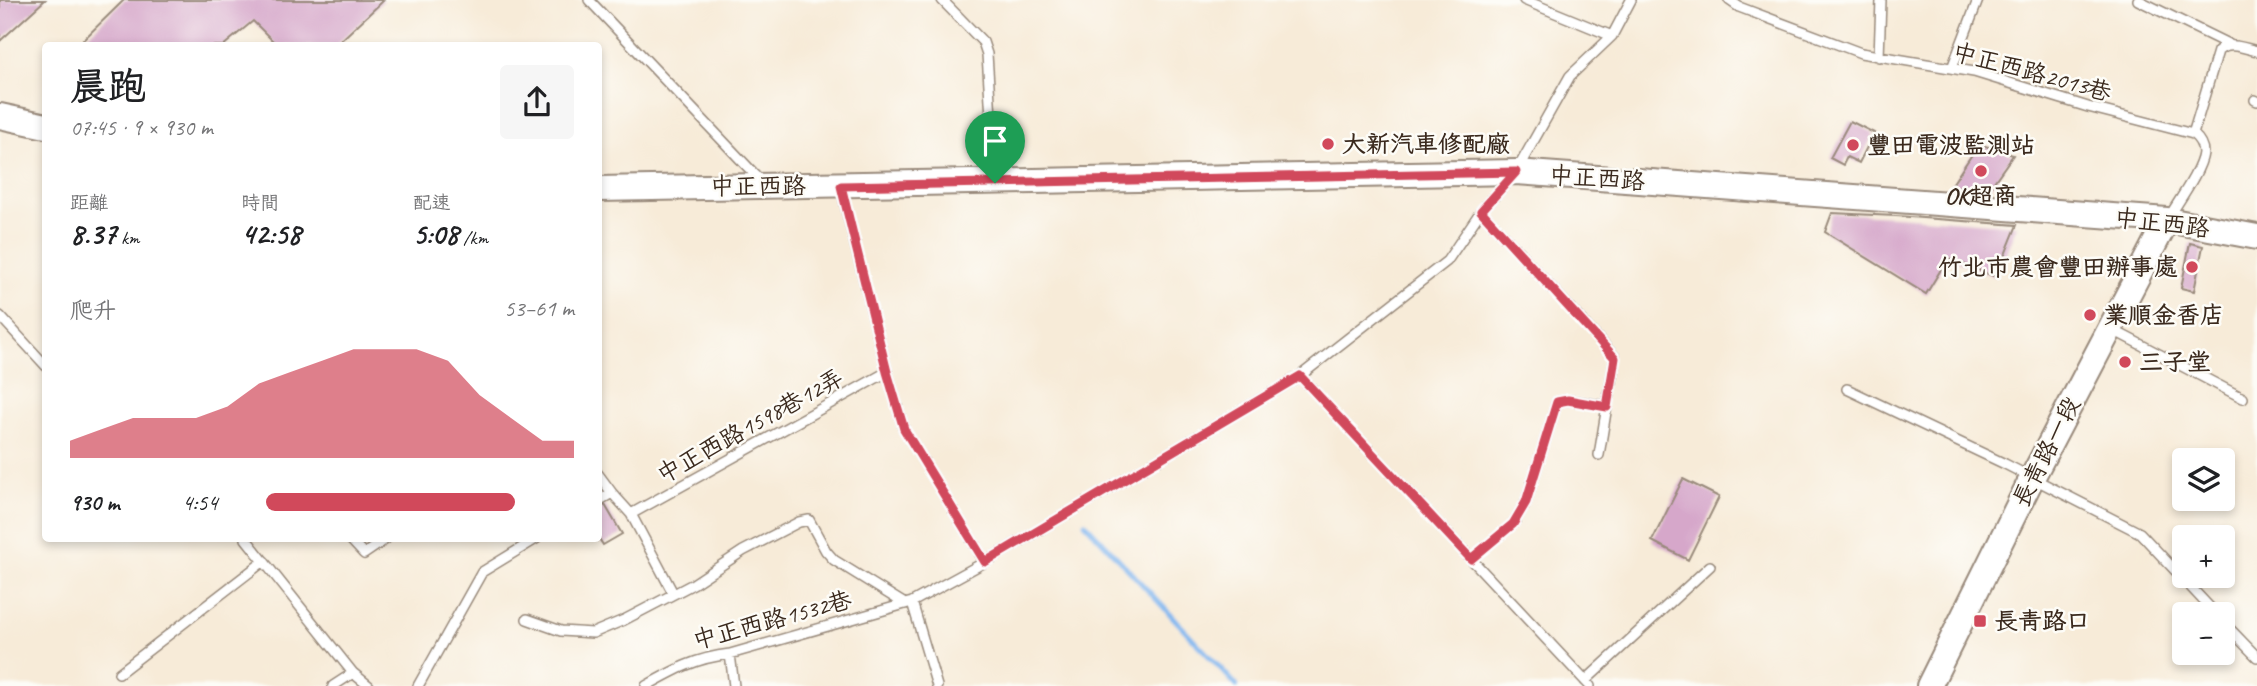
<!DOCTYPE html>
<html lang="zh-TW">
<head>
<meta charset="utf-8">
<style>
	:root { --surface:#fff; --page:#f6f6f6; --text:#202124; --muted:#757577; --accent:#d1495b }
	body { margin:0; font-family:Caveat,"LXGW WenKai TC",sans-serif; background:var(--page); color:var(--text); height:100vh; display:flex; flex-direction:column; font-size:26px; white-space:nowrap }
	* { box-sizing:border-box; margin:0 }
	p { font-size:23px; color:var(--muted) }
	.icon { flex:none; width:38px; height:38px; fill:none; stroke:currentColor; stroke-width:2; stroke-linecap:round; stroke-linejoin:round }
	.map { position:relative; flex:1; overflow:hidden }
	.details { position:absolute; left:42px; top:42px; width:560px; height:500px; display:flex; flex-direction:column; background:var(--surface); border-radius:7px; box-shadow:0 4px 10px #0003 }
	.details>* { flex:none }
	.fabs { position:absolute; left:2172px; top:448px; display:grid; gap:14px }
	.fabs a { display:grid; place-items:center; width:63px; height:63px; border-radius:7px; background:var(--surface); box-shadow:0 4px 10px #0003; font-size:35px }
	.pin { position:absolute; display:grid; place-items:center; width:60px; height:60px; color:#fff; margin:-72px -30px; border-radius:50% 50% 50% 0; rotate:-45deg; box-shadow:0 0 7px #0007 }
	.pin .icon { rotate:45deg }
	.round { display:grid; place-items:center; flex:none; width:74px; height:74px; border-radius:7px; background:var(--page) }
	.headline { display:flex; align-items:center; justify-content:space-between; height:119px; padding:0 28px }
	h1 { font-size:38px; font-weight:700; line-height:52px }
	.metrics { display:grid; grid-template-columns:repeat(3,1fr); gap:10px; height:119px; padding:7px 28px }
	.metrics div { display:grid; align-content:center }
	.metrics b { font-size:30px; font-weight:700 }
	.metrics small { font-size:19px; font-weight:400 }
	.metrics p { font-size:19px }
	.chart { height:196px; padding:14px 28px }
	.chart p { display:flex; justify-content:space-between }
	.chart svg { width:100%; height:126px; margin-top:7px; fill:var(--accent); opacity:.7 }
	ul { padding:0 28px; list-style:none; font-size:23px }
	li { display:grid; grid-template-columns:112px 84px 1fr; align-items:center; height:52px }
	li i { height:18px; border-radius:9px; background:var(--accent) }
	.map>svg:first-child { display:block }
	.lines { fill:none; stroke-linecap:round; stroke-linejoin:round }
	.stream { stroke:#80b6ef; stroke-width:5 }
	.building { fill:#d6a7ca }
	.lane-casing { stroke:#998a7b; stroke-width:12 }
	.secondary-casing { stroke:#998a7b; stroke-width:28 }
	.lane { stroke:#fff; stroke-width:9 }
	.secondary { stroke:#fff; stroke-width:24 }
	.route-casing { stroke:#fff; stroke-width:14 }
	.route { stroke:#d1495b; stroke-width:9 }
	.poi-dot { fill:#d1495b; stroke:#fdfcf7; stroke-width:2.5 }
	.labels { text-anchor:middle; stroke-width:5; stroke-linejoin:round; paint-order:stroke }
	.street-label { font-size:24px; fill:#3b2a1e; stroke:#fdfcf7 }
	.poi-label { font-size:24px; font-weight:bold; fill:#3b2a1e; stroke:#fdfcf7; text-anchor:start }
</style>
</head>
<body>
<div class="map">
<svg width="2257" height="686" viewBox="0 0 2257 686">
	<rect width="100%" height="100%" fill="#fdfcf7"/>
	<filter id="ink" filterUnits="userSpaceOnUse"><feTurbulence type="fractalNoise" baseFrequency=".0143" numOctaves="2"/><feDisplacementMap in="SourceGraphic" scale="14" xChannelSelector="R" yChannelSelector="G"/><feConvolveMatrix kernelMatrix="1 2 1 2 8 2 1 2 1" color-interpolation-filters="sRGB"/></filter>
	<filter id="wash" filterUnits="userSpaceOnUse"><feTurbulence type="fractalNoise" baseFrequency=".00686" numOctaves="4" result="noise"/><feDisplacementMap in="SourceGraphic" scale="28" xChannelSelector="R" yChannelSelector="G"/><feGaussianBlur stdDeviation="1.57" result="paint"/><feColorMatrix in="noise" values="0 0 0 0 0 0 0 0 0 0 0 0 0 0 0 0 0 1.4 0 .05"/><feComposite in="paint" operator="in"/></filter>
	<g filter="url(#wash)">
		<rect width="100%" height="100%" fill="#f7ebd8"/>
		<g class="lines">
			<path class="stream" d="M1085 523 1237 686"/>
		</g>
		<g id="blocks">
			<path class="building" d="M0 0H45L0 41Z
				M124 0H384L335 46H278L253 21 223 46H77Z
				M1850 121 1874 133 1859 163 1847 157 1843 165 1830 158Z
				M1979 144 2013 155 1989 189 1951 186Z
				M1832 213 1896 216 2017 225 1996 277 1948 258 1926 294 1825 232Z
				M2190 243 2203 246 2194 291 2181 288Z
				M1683 479 1719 497 1688 560 1652 541Z
				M605 505 622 534 603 545 598 537V508Z"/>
		</g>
	</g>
	<g filter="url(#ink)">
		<use href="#blocks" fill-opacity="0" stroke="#998a7b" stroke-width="2"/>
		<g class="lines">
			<g class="lane-casing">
				<path id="lane" d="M589 0 761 181
					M942 0 983 42 987 54 995 180
					M1524 0 1612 36
					M1729 0 1739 7 1861 53 1974 72 2088 107 2193 134C2199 139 2203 145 2203 153 2201 171 2177 203 2168 219
					M2138 0 2230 45
					M1879 57 1881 0
					M1952 68 1978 0
					M2255 100 2257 101
					M2193 134 2218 51C2229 41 2243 48 2257 51
					M841 188 887 372 904 429 985 562
					M1481 211 1615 357 1599 455
					M0 316 46 366
					M2111 329 2243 398
					M1300 376 1590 686
					M1847 389 2005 464 2140 533 2216 614
					M598 474 612 493 631 514 673 593
					M598 501 612 493
					M631 514 887 372
					M246 539 353 673 369 686
					M350 539 364 554 386 539
					M1471 559 1513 524 1526 502 1557 402 1568 400 1607 406
					M912 602 937 686
					M527 619 561 631 593 633 624 620 693 584 743 551 799 522 809 520 826 551 834 560 905 604
					M2222 621 2257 657
					M730 654 734 686
					M119 673 264 561
					M1585 681 1710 566
					M333 686 353 673
					M418 686 482 572 536 539
					M646 686C676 669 696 658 730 654L912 602 985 562 1300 376 1447 261 1481 211 1516 172 1570 76 1612 36 1631 0"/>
			</g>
			<g class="secondary-casing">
				<path id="secondary" d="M0 116 46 126
					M598 189 1516 172 2167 220 2257 237
					M1929 686 2032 478 2167 220"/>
			</g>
			<use href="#lane" class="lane"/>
			<use href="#secondary" class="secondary"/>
		</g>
	</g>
	<g class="lines" filter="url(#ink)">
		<g class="route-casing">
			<path id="route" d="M1516 172 1481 211 1615 358 1607 407 1568 400 1557 402 1526 502 1513 524 1471 559 1300 376 985 562 904 429 887 372 841 186Z"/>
		</g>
		<use href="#route" class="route"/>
	</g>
	<g class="poi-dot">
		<circle cx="1328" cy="144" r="7"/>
		<circle cx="1853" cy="145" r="7"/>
		<circle cx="1981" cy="171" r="7"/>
		<circle cx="2192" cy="267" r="7"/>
		<circle cx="2090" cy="315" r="7"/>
		<circle cx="2125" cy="362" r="7"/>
		<rect x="1973" y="614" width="14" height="14" rx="3.5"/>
	</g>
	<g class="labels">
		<g class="street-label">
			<text transform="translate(2032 72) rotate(15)" y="8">中正西路2013巷</text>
			<text transform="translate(1597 178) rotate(4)" y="8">中正西路</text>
			<text x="758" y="194">中正西路</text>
			<text transform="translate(2162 223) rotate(7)" y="8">中正西路</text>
			<text transform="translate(750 426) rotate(-29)" y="8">中正西路1598巷12弄</text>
			<text transform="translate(2046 452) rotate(-63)" y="8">長青路一段</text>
			<text transform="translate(772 620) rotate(-15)" y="8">中正西路1532巷</text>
		</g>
		<g class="poi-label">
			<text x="1342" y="152">大新汽車修配廠</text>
			<text x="1867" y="153">豐田電波監測站</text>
			<text x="1981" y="204" text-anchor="middle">OK超商</text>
			<text x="2178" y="275" text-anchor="end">竹北市農會豐田辦事處</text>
			<text x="2104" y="323">業順金香店</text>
			<text x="2139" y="370">三子堂</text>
			<text x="1994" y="629">長青路口</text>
		</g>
	</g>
</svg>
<div class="fabs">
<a><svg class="icon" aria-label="layers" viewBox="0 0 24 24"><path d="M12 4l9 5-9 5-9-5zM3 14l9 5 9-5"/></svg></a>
<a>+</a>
<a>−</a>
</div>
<div class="pin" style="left:995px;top:183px;background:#1e9e55"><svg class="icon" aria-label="arrive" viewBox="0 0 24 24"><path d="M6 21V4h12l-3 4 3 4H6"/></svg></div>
<section class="details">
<div class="headline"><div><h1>晨跑</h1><p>07:45 · 9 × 930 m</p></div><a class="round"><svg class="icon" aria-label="share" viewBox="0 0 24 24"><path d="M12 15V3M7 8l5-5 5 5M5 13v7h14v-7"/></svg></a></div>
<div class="metrics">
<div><p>距離</p><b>8.37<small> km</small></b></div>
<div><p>時間</p><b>42:58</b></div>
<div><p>配速</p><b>5:08<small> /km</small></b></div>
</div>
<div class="chart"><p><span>爬升</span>53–61 m</p>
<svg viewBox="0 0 160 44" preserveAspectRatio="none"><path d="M0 44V38L10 34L20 30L30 30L40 30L50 26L60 18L70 14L80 10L90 6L100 6L110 6L120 10L130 22L140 30L150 38L160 38V44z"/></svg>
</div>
<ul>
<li><b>930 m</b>4:54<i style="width:81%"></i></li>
</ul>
</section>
</div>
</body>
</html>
